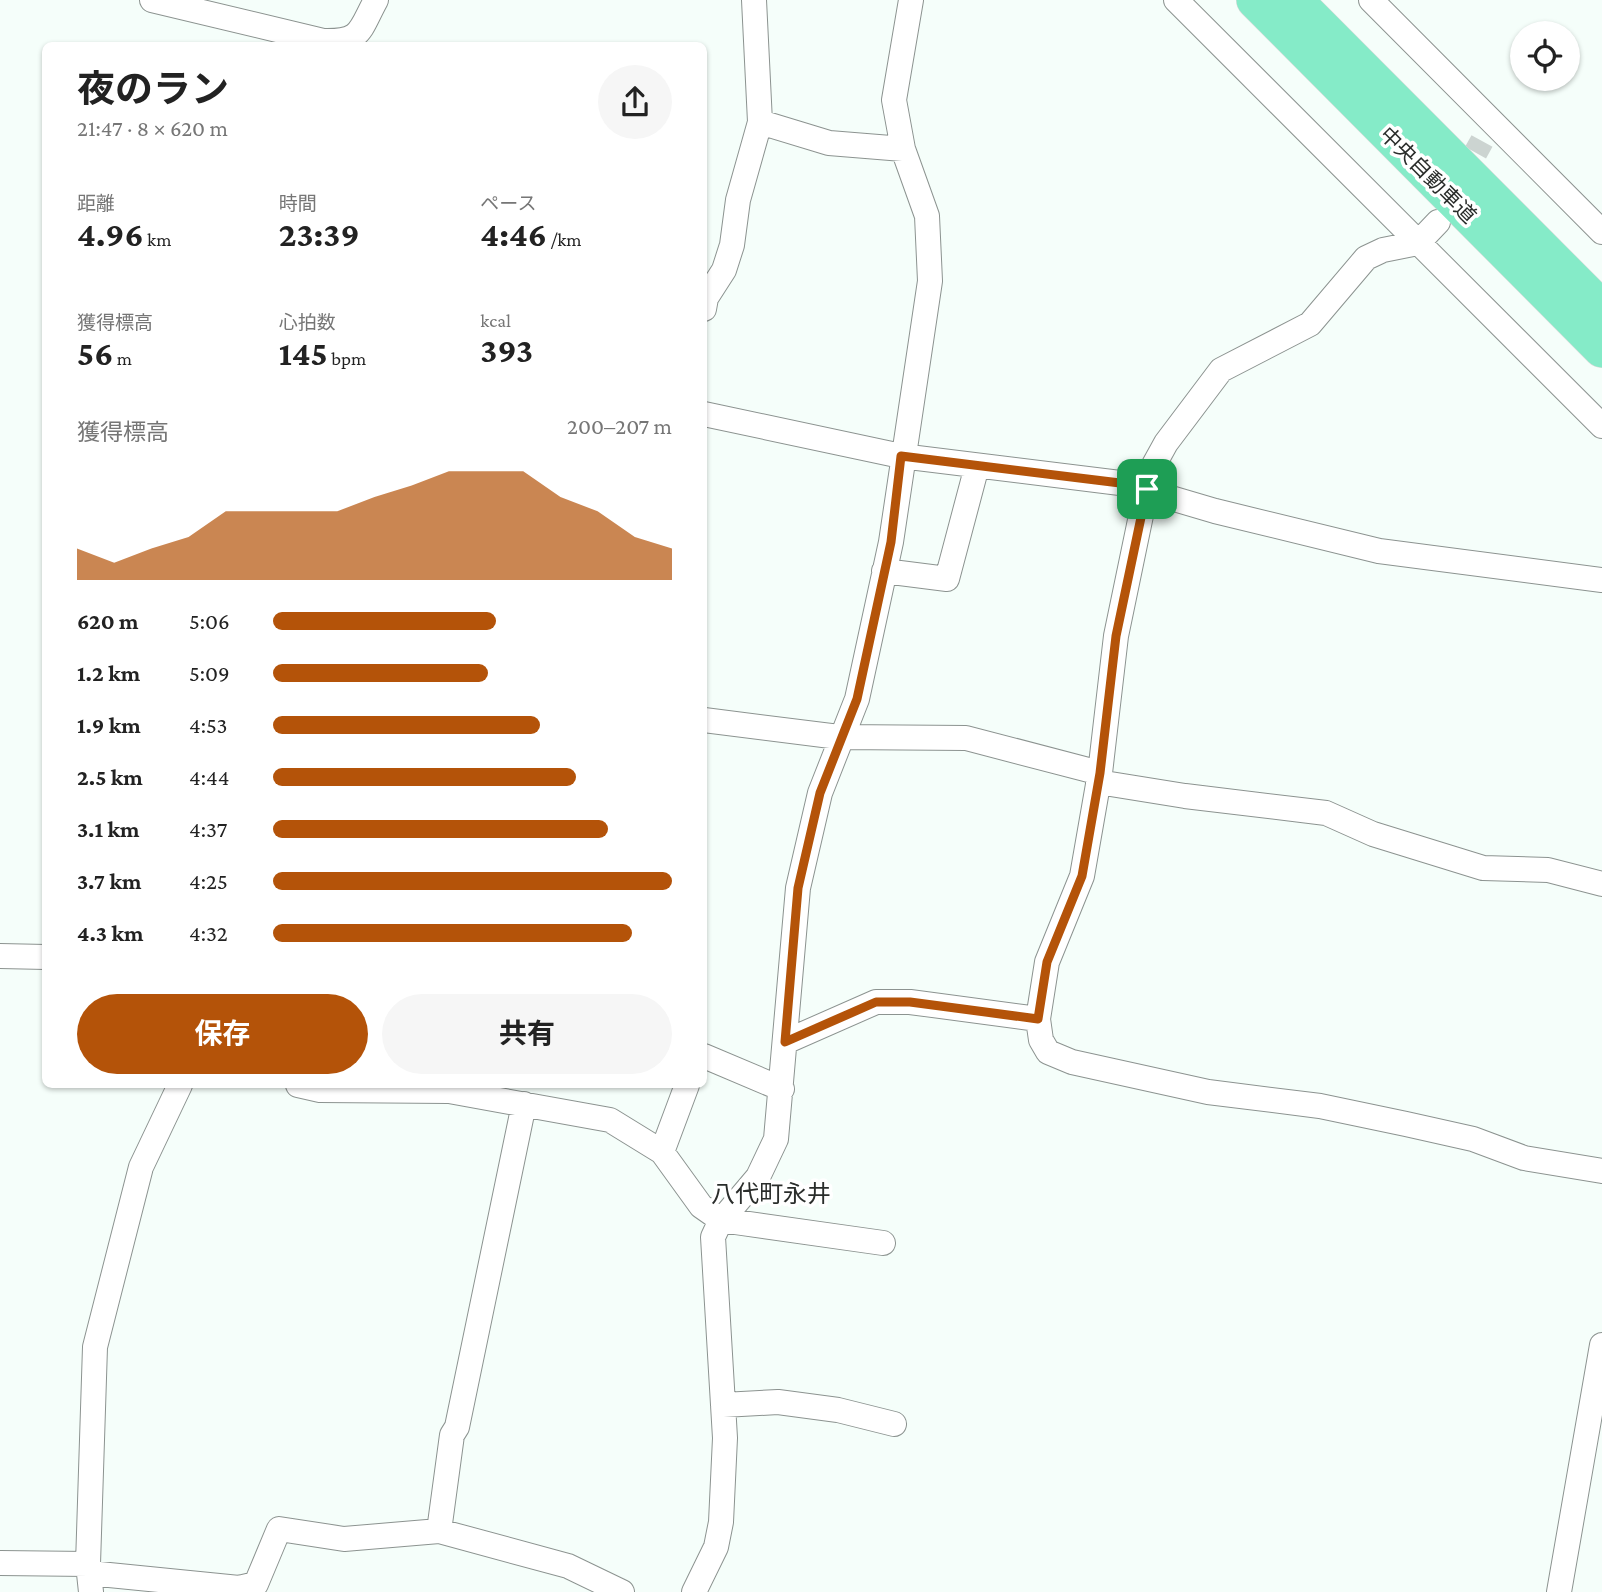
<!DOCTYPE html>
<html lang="ja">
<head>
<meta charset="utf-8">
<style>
	:root { --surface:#fff; --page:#f6f6f6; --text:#222; --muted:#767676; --accent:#b45309 }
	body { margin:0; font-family:"Crimson Pro","Noto Sans JP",serif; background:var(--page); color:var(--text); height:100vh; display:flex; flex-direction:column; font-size:26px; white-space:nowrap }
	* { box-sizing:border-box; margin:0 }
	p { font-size:23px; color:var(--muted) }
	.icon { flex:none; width:38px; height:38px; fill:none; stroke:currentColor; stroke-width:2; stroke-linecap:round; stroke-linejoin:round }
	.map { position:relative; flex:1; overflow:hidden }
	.side { position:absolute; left:42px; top:42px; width:665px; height:1046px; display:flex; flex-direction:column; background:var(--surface); border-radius:10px; box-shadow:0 2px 5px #0004 }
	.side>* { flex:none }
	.fabs { position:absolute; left:1510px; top:21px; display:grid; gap:14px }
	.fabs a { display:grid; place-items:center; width:70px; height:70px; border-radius:50%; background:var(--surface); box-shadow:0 2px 5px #0004; font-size:35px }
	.pin { position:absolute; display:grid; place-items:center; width:60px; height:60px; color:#fff; margin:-30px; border-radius:14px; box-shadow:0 4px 10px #0006 }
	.round { display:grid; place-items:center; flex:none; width:74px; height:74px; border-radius:37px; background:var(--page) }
	.head { display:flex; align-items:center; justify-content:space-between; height:119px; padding:0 35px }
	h1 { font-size:38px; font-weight:700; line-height:52px }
	.metrics { display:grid; grid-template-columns:repeat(3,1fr); gap:10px; height:119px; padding:7px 35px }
	.metrics div { display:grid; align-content:center }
	.metrics b { font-size:35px; font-weight:700 }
	.metrics small { font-size:19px; font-weight:400 }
	.metrics p { font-size:19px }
	.chart { height:196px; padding:14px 35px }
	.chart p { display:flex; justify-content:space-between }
	.chart svg { width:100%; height:126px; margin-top:7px; fill:var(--accent); opacity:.7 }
	.cta { display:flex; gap:14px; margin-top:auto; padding:14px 35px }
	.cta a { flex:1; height:80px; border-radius:42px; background:var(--accent); color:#fff; font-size:28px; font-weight:700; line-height:80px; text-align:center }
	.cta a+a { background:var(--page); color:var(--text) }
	ul { padding:0 35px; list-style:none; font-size:23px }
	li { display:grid; grid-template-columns:112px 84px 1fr; align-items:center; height:52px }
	li i { height:18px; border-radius:9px; background:var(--accent) }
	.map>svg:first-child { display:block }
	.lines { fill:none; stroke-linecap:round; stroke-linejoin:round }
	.minor-tunnel { stroke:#ccd4d1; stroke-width:24; stroke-dasharray:24 12; stroke-linecap:butt }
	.minor-casing { stroke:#8c9390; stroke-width:26 }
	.highway-casing { stroke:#d9d9d9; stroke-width:38 }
	.minor { stroke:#fff; stroke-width:24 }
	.highway { stroke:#85ebc8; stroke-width:37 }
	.route-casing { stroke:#fff; stroke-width:14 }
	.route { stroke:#b45309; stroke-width:9 }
	.labels { text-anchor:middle; stroke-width:7; stroke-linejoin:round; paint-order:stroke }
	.street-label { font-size:21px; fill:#2a2d2b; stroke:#fff }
	.quarter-label { font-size:24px; fill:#2a2d2b; stroke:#fff }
</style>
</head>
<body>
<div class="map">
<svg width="1602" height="1592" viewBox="0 0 1602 1592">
	<rect width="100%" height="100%" fill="#f5fefa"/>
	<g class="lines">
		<path class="minor-tunnel" d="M1458 184 1482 141"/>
		<g class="minor-casing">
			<path id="minor" d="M152 0 323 41C362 42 359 31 376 0
				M754 0 760 122
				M1176 0 1602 426
				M1371 0 1602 232
				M1438 222 1418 243 1383 250 1366 258 1310 324 1221 370 1166 443 1150 472 1116 636 1100 773 1082 876 1047 962 1038 1019 1041 1040 1048 1052 1072 1062 1208 1092 1320 1106 1406 1124 1473 1139 1524 1158 1602 1171
				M704 309 706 298 724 270 732 245 738 200 760 122 829 143 903 149
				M704 414 901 456 1120 483 1215 511 1379 551 1602 580
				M884 571 947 579 977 466
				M704 720 839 737 966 738 1100 773
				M1098 782 1185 796 1326 813 1373 834 1483 868 1548 870 1602 884
				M0 956 46 957
				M785 1042 876 1002H910L1038 1019
				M704 1056 782 1089
				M298 1085 320 1090 449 1091 610 1120 662 1152 701 1206 721 1220 883 1243
				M662 1152 687 1085
				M723 1405 778 1402 838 1410 894 1424
				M439 1531 452 1435 457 1427 524 1104
				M0 1563 88 1564
				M89 1573 239 1588 256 1584 279 1529 344 1539 439 1531 568 1566 622 1592
				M91 1592 88 1564 95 1347 141 1167 180 1085
				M694 1592 716 1547 721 1522 725 1438 713 1237 720 1222 758 1177 776 1139 798 888 820 793 857 699 891 542 930 281 927 216 903 149 894 100 911 0
				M1559 1592 1602 1345"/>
		</g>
		<g class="highway-casing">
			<path id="highway" d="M1255 0 1602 349
				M1294 0 1602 309"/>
		</g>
		<use href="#minor" class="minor"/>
		<use href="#highway" class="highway"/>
	</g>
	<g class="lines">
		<g class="route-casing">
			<path id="route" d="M901 456 1120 483 1147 489 1116 636 1100 773 1082 876 1047 962 1038 1019 910 1002H876L785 1042 798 888 820 793 857 699 891 542Z"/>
		</g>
		<use href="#route" class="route"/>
	</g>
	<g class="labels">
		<g class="street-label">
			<text transform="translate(1428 175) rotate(45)" y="7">中央自動車道</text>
		</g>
		<g class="quarter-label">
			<text x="771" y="1202">八代町永井</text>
		</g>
	</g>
</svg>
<div class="fabs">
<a><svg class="icon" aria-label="locate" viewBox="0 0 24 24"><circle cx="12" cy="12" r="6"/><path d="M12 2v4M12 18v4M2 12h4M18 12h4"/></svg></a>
</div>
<div class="pin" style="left:1147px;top:489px;background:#1e9e55"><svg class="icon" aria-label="arrive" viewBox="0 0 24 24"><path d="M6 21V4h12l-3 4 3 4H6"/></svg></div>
<section class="side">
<div class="head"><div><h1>夜のラン</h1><p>21:47 · 8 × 620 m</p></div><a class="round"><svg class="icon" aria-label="share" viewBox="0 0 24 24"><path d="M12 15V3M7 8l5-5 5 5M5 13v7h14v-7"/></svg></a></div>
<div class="metrics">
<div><p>距離</p><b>4.96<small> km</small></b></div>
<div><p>時間</p><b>23:39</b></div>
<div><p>ペース</p><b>4:46<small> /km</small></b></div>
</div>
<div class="metrics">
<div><p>獲得標高</p><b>56<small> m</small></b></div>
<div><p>心拍数</p><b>145<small> bpm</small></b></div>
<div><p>kcal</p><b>393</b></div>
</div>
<div class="chart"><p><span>獲得標高</span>200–207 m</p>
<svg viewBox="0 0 160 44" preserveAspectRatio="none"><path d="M0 44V33L10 38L20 33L30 29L40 20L50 20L60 20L70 20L80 15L90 11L100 6L110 6L120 6L130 15L140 20L150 29L160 33V44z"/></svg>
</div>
<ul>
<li><b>620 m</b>5:06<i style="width:56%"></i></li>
<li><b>1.2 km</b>5:09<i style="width:54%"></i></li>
<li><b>1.9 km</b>4:53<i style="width:67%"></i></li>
<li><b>2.5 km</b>4:44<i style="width:76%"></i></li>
<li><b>3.1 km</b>4:37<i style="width:84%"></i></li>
<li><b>3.7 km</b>4:25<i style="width:100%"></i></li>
<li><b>4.3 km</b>4:32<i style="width:90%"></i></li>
</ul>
<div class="cta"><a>保存</a><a>共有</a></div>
</section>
</div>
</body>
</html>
